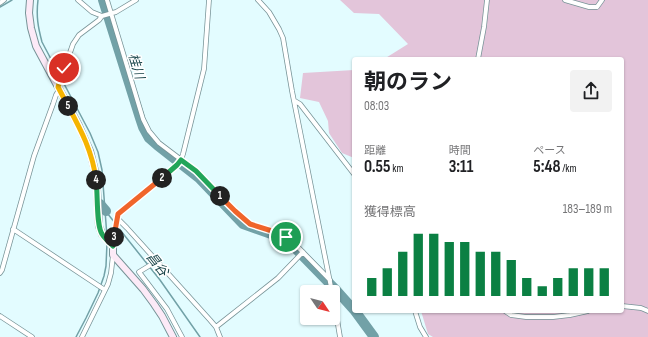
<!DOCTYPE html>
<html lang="ja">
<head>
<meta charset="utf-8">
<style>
	:root { --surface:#fff; --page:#f2f2f2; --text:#202124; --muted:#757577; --accent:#0b8043 }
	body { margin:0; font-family:"Sofia Sans Condensed","Noto Sans JP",sans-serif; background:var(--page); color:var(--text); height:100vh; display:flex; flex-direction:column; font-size:15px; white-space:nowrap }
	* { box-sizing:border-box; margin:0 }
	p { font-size:13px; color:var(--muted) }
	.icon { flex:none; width:22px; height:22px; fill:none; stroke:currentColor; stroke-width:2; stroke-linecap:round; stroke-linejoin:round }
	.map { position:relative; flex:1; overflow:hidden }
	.details { position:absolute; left:352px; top:57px; width:272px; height:256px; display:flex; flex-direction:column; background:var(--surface); border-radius:4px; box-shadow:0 1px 3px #0004 }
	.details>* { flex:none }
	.needle { width:26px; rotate:125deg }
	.controls { position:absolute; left:300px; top:285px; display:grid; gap:8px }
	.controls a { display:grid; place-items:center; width:40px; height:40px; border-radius:4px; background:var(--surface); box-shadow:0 1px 3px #0004; font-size:20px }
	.pin { position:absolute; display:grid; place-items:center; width:34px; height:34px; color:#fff; margin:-17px; border:2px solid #fff; border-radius:50%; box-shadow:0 1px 4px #0007 }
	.km { position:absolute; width:20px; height:20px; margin:-10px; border-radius:50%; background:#222; color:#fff; font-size:11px; line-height:20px; text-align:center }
	.round { display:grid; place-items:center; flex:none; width:42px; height:42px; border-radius:4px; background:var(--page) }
	.overview { display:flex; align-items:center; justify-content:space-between; height:68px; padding:0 12px }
	h1 { font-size:22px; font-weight:700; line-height:30px }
	.figures { display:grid; grid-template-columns:repeat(3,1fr); gap:6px; height:68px; padding:4px 12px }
	.figures div { display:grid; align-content:center }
	.figures b { font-size:17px; font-weight:700 }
	.figures small { font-size:11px; font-weight:400 }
	.figures p { font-size:11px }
	.chart { height:112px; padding:8px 12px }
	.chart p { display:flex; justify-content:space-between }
	.chart svg { width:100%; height:72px; margin-top:4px; stroke:var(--accent); stroke-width:6 }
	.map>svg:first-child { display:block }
	.green { fill:#e3c5da }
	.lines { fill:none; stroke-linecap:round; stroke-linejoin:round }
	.stream { stroke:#72a1a7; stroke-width:1.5 }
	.river { stroke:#72a1a7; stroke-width:10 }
	.street-casing { stroke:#779397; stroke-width:5.5 }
	.secondary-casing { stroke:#779397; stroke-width:8 }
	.street { stroke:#fff; stroke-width:4 }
	.secondary { stroke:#fceaf7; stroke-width:6 }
	.split-1-casing { stroke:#fff; stroke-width:8 }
	.split-2-casing { stroke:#fff; stroke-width:8 }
	.split-3-casing { stroke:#fff; stroke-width:8 }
	.split-4-casing { stroke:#fff; stroke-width:8 }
	.split-5-casing { stroke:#fff; stroke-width:8 }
	.split-6-casing { stroke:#fff; stroke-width:8 }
	.split-1 { stroke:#f0652b; stroke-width:5 }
	.split-2 { stroke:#22a559; stroke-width:5 }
	.split-3 { stroke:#f0652b; stroke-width:5 }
	.split-4 { stroke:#22a559; stroke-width:5 }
	.split-5 { stroke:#f5b400; stroke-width:5 }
	.split-6 { stroke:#f5b400; stroke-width:5 }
	.labels { text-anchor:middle; stroke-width:3; stroke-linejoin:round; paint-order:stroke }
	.water-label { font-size:13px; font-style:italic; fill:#184449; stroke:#fff }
</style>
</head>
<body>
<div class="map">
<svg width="648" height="337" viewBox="0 0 648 337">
	<rect width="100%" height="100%" fill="#e3fcff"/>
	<path class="green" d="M340 0H648V337H433L428 334 421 311H622V59H384L408 44 379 14 354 13Z
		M354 70V158L342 153 329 133 328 121 319 102 300 98 303 73Z"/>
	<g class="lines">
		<path class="stream" d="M38 0C36 16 38 27 42 42L90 133 98 152 102 170 107 237
			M0 7 12 0
			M100 204 115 223
			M117 226 160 280 200 337
			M76 337 86 318 98 293 104 276 106 266 107 243"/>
		<path class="river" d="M103 0 140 118 143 127 149 138 157 145 199 178 243 224 277 236 288 242 295 248 337 291 354 310
			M100 204 106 211
			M355 311 374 337"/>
		<g class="street-casing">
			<path id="street" d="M78 0 92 12 102 16
				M107 0 143 119 149 131 159 143 196 171 243 219 250 224 280 234 292 241 330 280
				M258 0 269 12 279 29 283 38 292 91 332 292
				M565 0 589 7H597L602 0
				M0 3 4 0
				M478 59 484 27 487 0
				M58 87 73 44 79 35 99 20 102 16 116 12 136 0
				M295 101 300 104 354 174
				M117 218 127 228 210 320 216 327 220 337
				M13 229 105 290
				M113 246 118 214 177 165 181 160 183 154 204 69 209 0
				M157 261 139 272 167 309 182 337
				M0 273 2 270 34 156 53 104 56 95 59 90
				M333 295 340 337
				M622 306 641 308 648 311
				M415 311 420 327 426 337
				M505 311 511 315 526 317H553L570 315 588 311
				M0 316 32 337
				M216 327 278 278 303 252
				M82 337 108 284 111 273 113 255"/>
		</g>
		<g class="secondary-casing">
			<path id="secondary" d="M30 0 29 13 31 28 36 46 79 126 90 151 95 171 97 189 99 226 102 234 113 246V255L143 289 154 304 162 316 173 337"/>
		</g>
		<use href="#street" class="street"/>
		<use href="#secondary" class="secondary"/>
	</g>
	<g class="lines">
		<g class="split-1-casing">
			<path id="split-1" d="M220 196 235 211 250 224 272 231 286 237"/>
		</g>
		<g class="split-2-casing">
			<path id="split-2" d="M162 178 177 165 181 160 196 171 220 196"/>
		</g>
		<g class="split-3-casing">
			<path id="split-3" d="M114 237 118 214 162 178"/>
		</g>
		<g class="split-4-casing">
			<path id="split-4" d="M96 180C98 193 96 225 102 234 104 238 109 242 113 246L114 237"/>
		</g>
		<g class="split-5-casing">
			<path id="split-5" d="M68 106C81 130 93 153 96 180"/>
		</g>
		<g class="split-6-casing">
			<path id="split-6" d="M64 68 58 87 68 106"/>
		</g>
		<use href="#split-1" class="split-1"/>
		<use href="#split-2" class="split-2"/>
		<use href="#split-3" class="split-3"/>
		<use href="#split-4" class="split-4"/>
		<use href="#split-5" class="split-5"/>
		<use href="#split-6" class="split-6"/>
	</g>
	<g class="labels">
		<g class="water-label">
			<text transform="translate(137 66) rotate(73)" y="5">桂川</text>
			<text transform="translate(158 264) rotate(52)" y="5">昌谷</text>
		</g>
	</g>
</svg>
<div class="controls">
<a><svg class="needle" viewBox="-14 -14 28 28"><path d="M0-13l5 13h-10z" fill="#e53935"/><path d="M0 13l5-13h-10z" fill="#757577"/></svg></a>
</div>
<div class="pin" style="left:286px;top:237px;background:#1e9e55"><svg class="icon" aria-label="arrive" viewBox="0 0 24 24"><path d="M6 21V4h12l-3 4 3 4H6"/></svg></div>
<div class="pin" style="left:64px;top:68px;background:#d93025"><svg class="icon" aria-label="check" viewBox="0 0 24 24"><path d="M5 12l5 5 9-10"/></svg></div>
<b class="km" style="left:220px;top:196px">1</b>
<b class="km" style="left:162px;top:178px">2</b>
<b class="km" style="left:114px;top:237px">3</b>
<b class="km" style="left:96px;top:180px">4</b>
<b class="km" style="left:68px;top:106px">5</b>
<section class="details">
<div class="overview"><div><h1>朝のラン</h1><p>08:03</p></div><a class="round"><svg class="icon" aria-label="share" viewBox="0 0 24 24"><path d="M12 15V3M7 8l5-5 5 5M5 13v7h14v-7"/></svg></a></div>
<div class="figures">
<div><p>距離</p><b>0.55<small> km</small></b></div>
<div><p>時間</p><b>3:11</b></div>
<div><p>ペース</p><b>5:48<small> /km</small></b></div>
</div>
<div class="chart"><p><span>獲得標高</span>183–189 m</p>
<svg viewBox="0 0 160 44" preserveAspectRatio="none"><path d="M5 44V33M15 44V27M25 44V17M35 44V6M45 44V6M55 44V11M65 44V11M75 44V17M85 44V17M95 44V22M105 44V33M115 44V38M125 44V33M135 44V27M145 44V27M155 44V27"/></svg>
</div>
</section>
</div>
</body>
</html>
